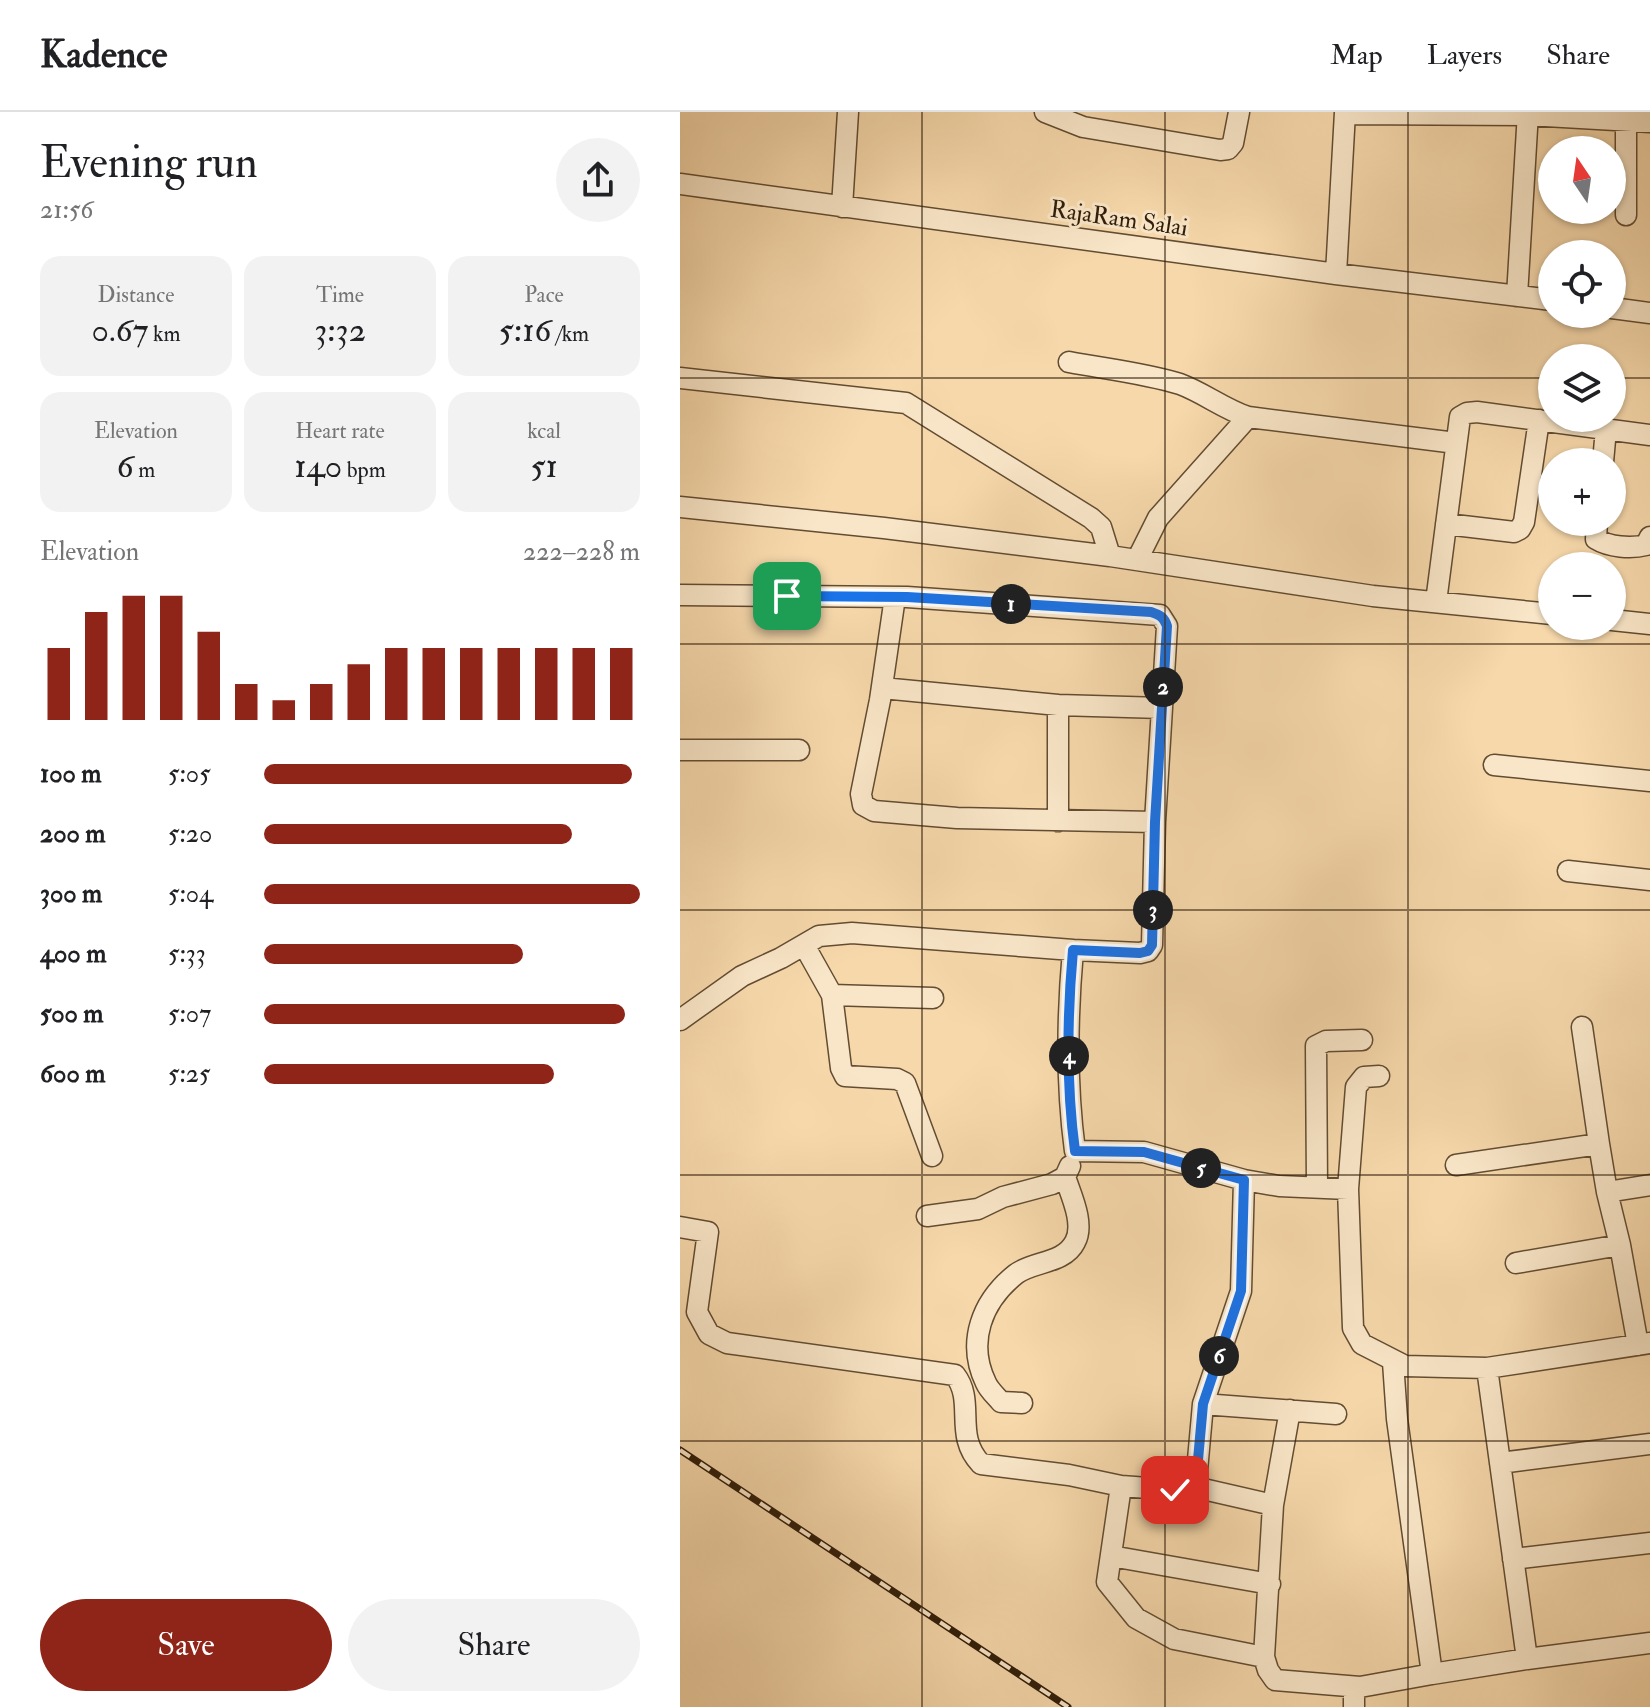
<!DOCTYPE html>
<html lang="en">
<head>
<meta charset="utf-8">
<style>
	:root { --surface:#fff; --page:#f2f2f2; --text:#202124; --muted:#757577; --line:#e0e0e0; --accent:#8f2418 }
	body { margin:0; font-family:"IM FELL Double Pica",serif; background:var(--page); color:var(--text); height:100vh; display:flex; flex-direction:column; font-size:30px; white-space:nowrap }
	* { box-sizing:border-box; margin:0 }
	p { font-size:26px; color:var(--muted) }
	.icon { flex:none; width:44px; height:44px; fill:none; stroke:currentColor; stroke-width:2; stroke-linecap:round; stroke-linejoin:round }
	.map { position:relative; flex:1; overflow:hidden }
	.sheet { display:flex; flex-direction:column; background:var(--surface); width:680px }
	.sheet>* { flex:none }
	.needle { width:52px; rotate:347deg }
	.controls { position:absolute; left:858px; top:24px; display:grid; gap:16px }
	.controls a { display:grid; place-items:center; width:88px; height:88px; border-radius:50%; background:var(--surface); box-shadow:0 2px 6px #0004; font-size:40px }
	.pin { position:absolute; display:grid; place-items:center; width:68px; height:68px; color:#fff; margin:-34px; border-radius:16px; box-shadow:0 4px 12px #0006 }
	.km { position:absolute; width:40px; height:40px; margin:-20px; border-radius:50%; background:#222; color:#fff; font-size:22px; line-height:40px; text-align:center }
	.round { display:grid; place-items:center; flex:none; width:84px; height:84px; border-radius:42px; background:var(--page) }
	.head { display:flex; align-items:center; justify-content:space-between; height:136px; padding:0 40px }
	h1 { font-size:44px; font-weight:600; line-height:60px }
	.metrics { display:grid; grid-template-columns:repeat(3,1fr); gap:12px; height:136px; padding:8px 40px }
	.metrics div { display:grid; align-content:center; border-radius:20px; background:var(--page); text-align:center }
	.metrics b { font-size:34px; font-weight:600 }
	.metrics small { font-size:22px; font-weight:400 }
	.metrics p { font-size:22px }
	.chart { height:224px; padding:16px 40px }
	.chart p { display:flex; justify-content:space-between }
	.chart svg { width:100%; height:144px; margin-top:8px; stroke:var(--accent); stroke-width:6 }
	.primary-button { display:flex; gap:16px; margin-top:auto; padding:16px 40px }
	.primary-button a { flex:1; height:92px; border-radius:48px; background:var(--accent); color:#fff; font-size:32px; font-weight:600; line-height:92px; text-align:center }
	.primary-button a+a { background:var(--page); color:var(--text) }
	ul { padding:0 40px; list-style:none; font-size:26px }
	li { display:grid; grid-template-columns:128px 96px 1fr; align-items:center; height:60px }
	li i { height:20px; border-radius:10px; background:var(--accent) }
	header { display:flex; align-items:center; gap:48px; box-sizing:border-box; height:112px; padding:0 40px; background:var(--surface); border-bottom:2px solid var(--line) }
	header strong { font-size:38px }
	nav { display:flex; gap:44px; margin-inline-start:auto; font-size:28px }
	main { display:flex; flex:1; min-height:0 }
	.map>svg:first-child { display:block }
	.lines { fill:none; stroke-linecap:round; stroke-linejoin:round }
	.minor-casing { stroke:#624c32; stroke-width:23 }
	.minor { stroke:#f9e6c8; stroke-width:20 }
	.rail-casing { stroke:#301d09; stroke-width:7 }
	.rail { stroke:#f9e6c8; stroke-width:4; stroke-dasharray:12; stroke-linecap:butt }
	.route-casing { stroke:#fff; stroke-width:16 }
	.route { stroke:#1a73e8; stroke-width:10 }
	.grid { fill:none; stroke:#301d09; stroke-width:2; stroke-opacity:0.55 }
	.labels { text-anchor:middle; stroke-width:6; stroke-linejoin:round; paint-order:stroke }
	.street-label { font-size:24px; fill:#301d09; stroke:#f9e6c8 }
</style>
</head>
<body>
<header>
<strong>Kadence</strong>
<nav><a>Map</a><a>Layers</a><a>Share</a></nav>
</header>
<main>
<section class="sheet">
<div class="head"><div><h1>Evening run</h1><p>21:56</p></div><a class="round"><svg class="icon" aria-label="share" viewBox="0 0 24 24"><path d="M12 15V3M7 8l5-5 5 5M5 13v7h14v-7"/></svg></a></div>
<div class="metrics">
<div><p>Distance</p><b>0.67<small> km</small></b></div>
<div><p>Time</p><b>3:32</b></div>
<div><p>Pace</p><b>5:16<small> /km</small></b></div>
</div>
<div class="metrics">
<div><p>Elevation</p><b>6<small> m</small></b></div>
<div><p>Heart rate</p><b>140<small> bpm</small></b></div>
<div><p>kcal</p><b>51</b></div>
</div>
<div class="chart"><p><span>Elevation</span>222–228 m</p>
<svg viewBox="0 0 160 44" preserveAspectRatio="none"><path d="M5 44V22M15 44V11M25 44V6M35 44V6M45 44V17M55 44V33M65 44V38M75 44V33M85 44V27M95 44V22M105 44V22M115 44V22M125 44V22M135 44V22M145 44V22M155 44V22"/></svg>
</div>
<ul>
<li><b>100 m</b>5:05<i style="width:98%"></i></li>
<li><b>200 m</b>5:20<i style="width:82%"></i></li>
<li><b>300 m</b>5:04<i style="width:100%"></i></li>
<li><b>400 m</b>5:33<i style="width:69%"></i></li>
<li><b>500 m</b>5:07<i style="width:96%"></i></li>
<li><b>600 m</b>5:25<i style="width:77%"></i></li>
</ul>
<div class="primary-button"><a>Save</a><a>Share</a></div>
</section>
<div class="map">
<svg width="970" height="1595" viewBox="0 0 970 1595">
	<rect width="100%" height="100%" fill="#f6d8ab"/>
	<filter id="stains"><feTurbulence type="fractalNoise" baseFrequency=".0025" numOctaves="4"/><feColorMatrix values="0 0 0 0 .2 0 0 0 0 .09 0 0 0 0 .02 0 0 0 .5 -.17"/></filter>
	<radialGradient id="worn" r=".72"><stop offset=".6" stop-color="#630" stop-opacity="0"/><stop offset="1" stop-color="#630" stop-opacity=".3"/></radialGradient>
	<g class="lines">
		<g class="minor-casing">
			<path id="minor" d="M365 0 403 15 540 38 548 37 553 31 559 0
				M665 2 848 3 970 10
				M0 72 656 162 872 188
				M162 95 168 0
				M946 103V0
				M656 162 665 0
				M837 184 848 0
				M932 196 970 201
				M389 250C426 257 465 261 500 272 524 281 544 297 568 305L776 331
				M0 266 226 291 411 406 421 415 430 444
				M923 350 926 317
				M0 395 204 416 430 444 693 484 872 502
				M917 410 916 427C929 435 951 437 966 433L970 425
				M766 412 834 420 840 417 844 410 859 308
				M457 448 478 406 568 305
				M0 483 227 485 480 503 487 514 475 710 472 833 468 839 460 841 393 838
				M215 485 200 588 181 682 183 693 194 699 277 706 475 710
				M756 490 780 305 787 301 797 300 970 323
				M932 508 970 512
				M202 576 378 593V709
				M378 593 482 596
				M0 638H119
				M814 653 970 669
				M888 759 970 768
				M124 833 152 883 161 956 165 964 217 967 225 971 252 1044
				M152 883 253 886
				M0 908 62 864 101 846 139 824 172 821 393 838C387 905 386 972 395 1039L464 1040 564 1068 599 1074 668 1077 673 1216 682 1232 725 1254 807 1256 970 1231
				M902 915 919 1032
				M776 1053 919 1032 927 1080
				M564 1068 561 1179 523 1292 517 1359 510 1374 495 1378 441 1374 427 1470 456 1506 494 1527 584 1545
				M637 1075 636 934 646 929 682 928
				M668 1077 676 975 684 965 699 964
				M247 1104 298 1097 323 1085 372 1072 385 1065 390 1054
				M0 1115 28 1120 17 1200 29 1222 47 1231 275 1263C296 1290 273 1323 301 1352L389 1363 441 1374
				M836 1151 940 1133
				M958 1233 940 1133 927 1080 970 1073
				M713 1250 717 1307 752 1562 847 1547 807 1256
				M342 1291 321 1290C316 1284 309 1278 306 1271 286 1230 302 1189 336 1162 353 1149 384 1152 395 1130 405 1112 391 1083 385 1065
				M523 1292 656 1302
				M610 1298 593 1393 584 1545 588 1558 595 1568 680 1575
				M820 1351 970 1332
				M510 1374 593 1393
				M431 1444 590 1472
				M833 1447 970 1431
				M847 1547 970 1531
				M674 1595V1580L680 1575 752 1562"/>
		</g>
		<use href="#minor" class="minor"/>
		<g class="rail-casing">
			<path id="rail" d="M0 1338 388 1595"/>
		</g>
		<use href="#rail" class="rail"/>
	</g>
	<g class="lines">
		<g class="route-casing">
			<path id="route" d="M107 484 227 485 471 500C480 503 484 505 487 514L475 710 472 833 468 839 460 841 393 838C387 905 386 972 395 1039L464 1040 564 1068 561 1179 523 1292 517 1359 510 1374 495 1378"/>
		</g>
		<use href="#route" class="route"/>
	</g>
	<path class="grid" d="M242 0V1595M485 0V1595M728 0V1595M0 266H872M932 266H970M0 532H970M0 798H970M0 1063H970M0 1329H970"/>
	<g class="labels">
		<g class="street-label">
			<text transform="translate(439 106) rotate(8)" y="8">RajaRam Salai</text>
		</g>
	</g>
	<rect width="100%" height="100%" filter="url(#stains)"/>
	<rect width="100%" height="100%" fill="url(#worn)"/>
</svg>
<div class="controls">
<a><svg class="needle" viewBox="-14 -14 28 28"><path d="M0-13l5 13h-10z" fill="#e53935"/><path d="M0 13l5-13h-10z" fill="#757577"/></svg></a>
<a><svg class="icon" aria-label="locate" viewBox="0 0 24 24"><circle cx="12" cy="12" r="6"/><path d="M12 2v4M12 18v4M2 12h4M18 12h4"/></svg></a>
<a><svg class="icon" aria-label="layers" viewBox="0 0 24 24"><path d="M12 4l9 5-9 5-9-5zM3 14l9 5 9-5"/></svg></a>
<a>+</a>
<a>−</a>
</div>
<div class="pin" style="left:107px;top:484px;background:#1e9e55"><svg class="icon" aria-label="arrive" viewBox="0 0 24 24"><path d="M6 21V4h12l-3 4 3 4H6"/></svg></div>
<div class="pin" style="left:495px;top:1378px;background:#d93025"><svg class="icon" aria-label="check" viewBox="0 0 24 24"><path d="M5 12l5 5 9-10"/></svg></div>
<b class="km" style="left:331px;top:492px">1</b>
<b class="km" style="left:483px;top:575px">2</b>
<b class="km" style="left:473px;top:798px">3</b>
<b class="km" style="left:389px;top:944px">4</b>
<b class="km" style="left:521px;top:1056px">5</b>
<b class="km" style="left:539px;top:1244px">6</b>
</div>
</main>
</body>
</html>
